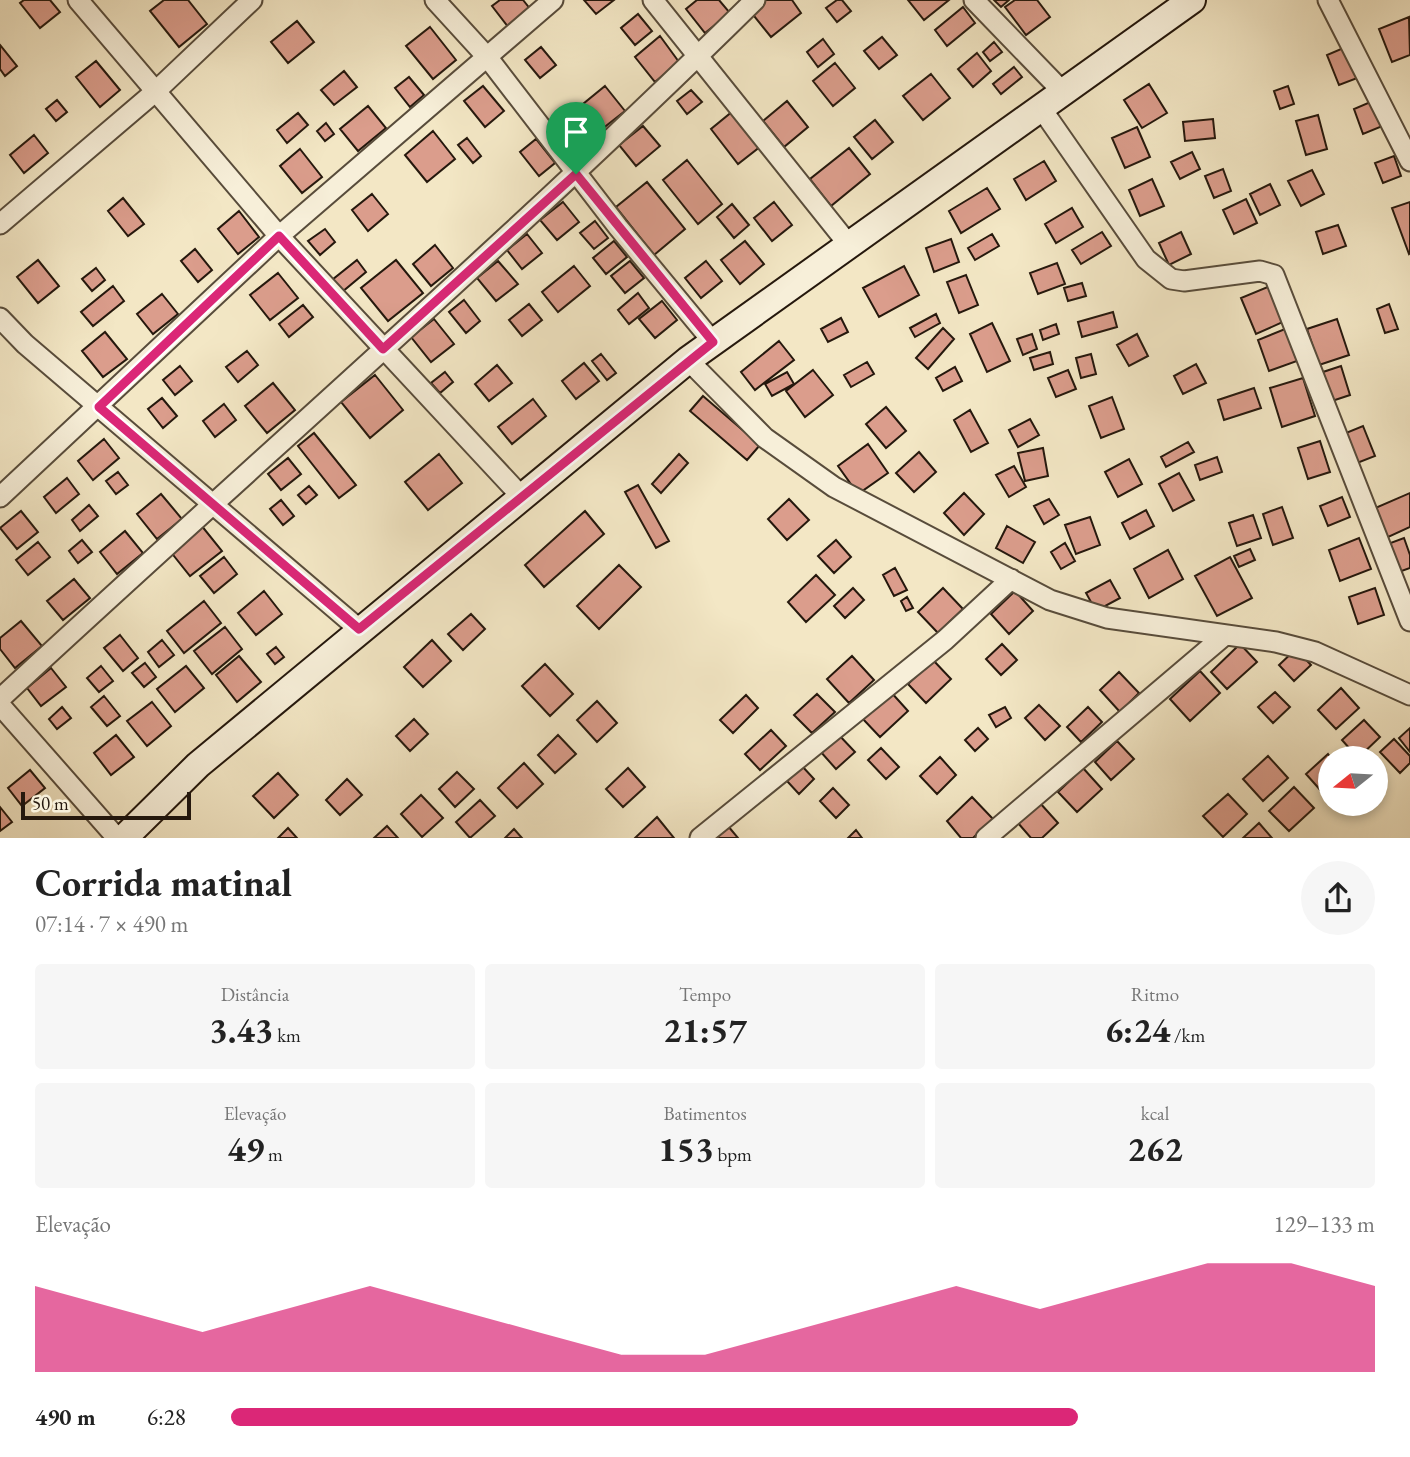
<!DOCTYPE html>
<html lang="pt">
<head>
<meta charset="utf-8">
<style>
	:root { --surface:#fff; --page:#f6f6f6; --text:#222; --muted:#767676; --accent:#db2777 }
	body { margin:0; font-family:"EB Garamond",serif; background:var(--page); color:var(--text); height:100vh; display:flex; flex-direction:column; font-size:26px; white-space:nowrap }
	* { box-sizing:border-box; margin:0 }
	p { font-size:23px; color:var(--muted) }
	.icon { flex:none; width:38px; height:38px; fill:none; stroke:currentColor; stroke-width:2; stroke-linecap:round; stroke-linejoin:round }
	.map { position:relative; height:838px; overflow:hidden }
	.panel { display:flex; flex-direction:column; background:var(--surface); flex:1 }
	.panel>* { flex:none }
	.needle { width:46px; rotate:252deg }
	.controls { position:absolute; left:1318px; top:746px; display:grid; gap:14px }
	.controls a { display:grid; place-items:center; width:70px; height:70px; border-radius:50%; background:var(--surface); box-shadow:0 4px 10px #0003; font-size:35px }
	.scale { position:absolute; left:21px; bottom:18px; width:170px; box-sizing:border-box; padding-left:7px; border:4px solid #25180d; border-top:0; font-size:19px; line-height:24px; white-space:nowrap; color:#25180d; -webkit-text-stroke:5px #f7efd9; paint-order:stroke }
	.pin { position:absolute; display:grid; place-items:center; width:60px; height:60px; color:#fff; margin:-72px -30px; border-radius:50% 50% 50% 0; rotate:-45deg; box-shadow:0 0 7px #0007 }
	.pin .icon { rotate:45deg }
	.round { display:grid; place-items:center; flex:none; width:74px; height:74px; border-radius:37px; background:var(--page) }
	.overview { display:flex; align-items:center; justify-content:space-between; height:119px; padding:0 35px }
	h1 { font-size:38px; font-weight:700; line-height:52px }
	.figures { display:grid; grid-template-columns:repeat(3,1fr); gap:10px; height:119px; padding:7px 35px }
	.figures div { display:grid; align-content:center; border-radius:7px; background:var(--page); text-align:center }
	.figures b { font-size:35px; font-weight:700 }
	.figures small { font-size:19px; font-weight:400 }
	.figures p { font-size:19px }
	.chart { height:196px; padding:14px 35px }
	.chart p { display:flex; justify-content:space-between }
	.chart svg { width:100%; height:126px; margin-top:7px; fill:var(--accent); opacity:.7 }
	ul { padding:0 35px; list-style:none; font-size:23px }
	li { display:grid; grid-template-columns:112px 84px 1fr; align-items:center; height:52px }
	li i { height:18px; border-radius:9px; background:var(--accent) }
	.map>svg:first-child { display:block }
	.building { fill:#db9d8c; stroke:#25180d; stroke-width:2 }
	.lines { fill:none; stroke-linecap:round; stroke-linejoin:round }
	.street-casing { stroke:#584c3b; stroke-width:23 }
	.secondary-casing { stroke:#25180d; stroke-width:30 }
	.street { stroke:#f7efd9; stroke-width:19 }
	.secondary { stroke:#f7efd9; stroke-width:26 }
	.route-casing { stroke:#fff; stroke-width:14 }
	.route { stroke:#db2777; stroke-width:9 }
</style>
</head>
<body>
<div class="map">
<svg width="1410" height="838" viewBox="0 0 1410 838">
	<rect width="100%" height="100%" fill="#f3e7c5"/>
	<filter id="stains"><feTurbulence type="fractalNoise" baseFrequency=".00286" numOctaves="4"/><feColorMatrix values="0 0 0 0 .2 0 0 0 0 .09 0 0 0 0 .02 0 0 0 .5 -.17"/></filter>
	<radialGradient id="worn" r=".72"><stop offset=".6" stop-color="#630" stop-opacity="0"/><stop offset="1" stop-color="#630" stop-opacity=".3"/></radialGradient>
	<path class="building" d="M24 0H50L60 12 40 28 20 3Z
		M164 0H188L207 24 179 47 150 11Z
		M500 0H523L531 10 509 28 492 6Z
		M584 0H614L596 14Z
		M697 0H719L730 13 705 33 686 9Z
		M764 0H792L801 13 771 37 750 11Z
		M837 0H842L851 11 837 22 826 8Z
		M908 0H949L924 20Z
		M994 0H1009L1001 7Z
		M1015 0H1037L1050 17 1026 35 1005 7Z
		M963 7 975 23 947 46 935 30Z
		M638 14 652 31 635 45 621 28Z
		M1409 17 1410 55 1392 62 1379 29Z
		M297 21 314 42 288 63 271 42Z
		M430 27 456 60 433 79 406 46Z
		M660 36 679 62 655 82 635 57Z
		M882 37 897 55 879 69 864 51Z
		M823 39 834 54 818 67 807 52Z
		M994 42 1002 52 990 61 983 52Z
		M0 45 17 66 5 76 0 69Z
		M1348 46 1360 77 1339 85 1327 55Z
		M541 47 556 65 540 78 525 60Z
		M977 53 991 71 973 87 958 69Z
		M96 61 120 90 100 107 76 77Z
		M835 63 855 88 833 106 813 81Z
		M1014 67 1022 77 1001 94 993 84Z
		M344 71 357 87 334 105 321 90Z
		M931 74 950 98 923 120 903 96Z
		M409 77 424 95 410 107 395 88Z
		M1149 84 1167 113 1142 128 1124 100Z
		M483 86 504 111 485 127 464 101Z
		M605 86 625 111 602 129 583 104Z
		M1288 86 1294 104 1280 109 1274 91Z
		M691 90 702 102 687 114 677 101Z
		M57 100 67 112 56 121 46 109Z
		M1375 100 1385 125 1363 134 1354 109Z
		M787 101 808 127 784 147 763 121Z
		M368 106 386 128 358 151 340 129Z
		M733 111 761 146 738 164 711 129Z
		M298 113 308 125 287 143 277 130Z
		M1318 115 1327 149 1306 155 1296 121Z
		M1213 119 1215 138 1185 141 1183 122Z
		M875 120 893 142 872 159 854 137Z
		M326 123 334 134 325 141 317 131Z
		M643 126 660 146 636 166 619 145Z
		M1137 127 1150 157 1125 168 1112 138Z
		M433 131 455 159 427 182 405 155Z
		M34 135 48 153 24 173 10 155Z
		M467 138 481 156 473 163 458 145Z
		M536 139 555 163 539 176 520 152Z
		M849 148 870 174 831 206 810 179Z
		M300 149 322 177 302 193 280 166Z
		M1192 152 1200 169 1180 179 1171 162Z
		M1394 156 1401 176 1383 183 1375 163Z
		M687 160 722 204 698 224 663 180Z
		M1044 161 1056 181 1026 200 1014 179Z
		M1223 169 1231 191 1214 198 1205 176Z
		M1312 170 1324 194 1301 206 1288 181Z
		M1152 179 1164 206 1140 216 1129 190Z
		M647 182 685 229 654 255 616 207Z
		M1270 184 1280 205 1260 215 1250 194Z
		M987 188 1000 209 961 233 949 211Z
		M372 194 388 214 368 231 352 210Z
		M123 198 144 224 128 236 108 211Z
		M1246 199 1257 223 1234 234 1223 210Z
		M563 202 579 222 557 240 540 220Z
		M774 202 792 225 772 241 754 218Z
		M1410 202V253L1409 254 1392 208Z
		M732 204 749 225 734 238 717 217Z
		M1072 208 1083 227 1056 243 1045 224Z
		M239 211 259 237 238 254 218 229Z
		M595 221 608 238 594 249 580 233Z
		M1338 225 1346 246 1323 254 1316 232Z
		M325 229 335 242 320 255 308 241Z
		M1102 232 1111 246 1081 264 1072 250Z
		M1181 232 1191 254 1169 265 1159 243Z
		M527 234 542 253 522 269 507 250Z
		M992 234 999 246 975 260 968 248Z
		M951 239 959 262 934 272 926 248Z
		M614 241 627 257 606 274 593 258Z
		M745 241 764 264 740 284 721 260Z
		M435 245 453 268 431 286 413 264Z
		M195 249 212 270 198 282 181 261Z
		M38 260 59 286 38 303 17 277Z
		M357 260 366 272 342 292 332 280Z
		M396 260 423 293 388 321 361 288Z
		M498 261 518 284 496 301 477 278Z
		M630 261 644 278 625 293 611 276Z
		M706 261 722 281 701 298 685 278Z
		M1057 263 1065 284 1038 294 1030 273Z
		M574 266 590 286 558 312 542 292Z
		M904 266 919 295 879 317 863 288Z
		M96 268 105 280 92 291 82 279Z
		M278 273 298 298 270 320 250 295Z
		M966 275 978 305 959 313 947 282Z
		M1082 283 1086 296 1068 301 1064 288Z
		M113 286 124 301 93 326 81 312Z
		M1270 286 1285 321 1256 334 1241 298Z
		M638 293 649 308 629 324 618 310Z
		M162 294 178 314 153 334 137 314Z
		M464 300 480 321 466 333 449 312Z
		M662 301 677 320 655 338 639 319Z
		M529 304 542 320 522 336 509 320Z
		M1389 304 1398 329 1385 333 1377 309Z
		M303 305 313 317 289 337 279 324Z
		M1113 312 1117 327 1082 337 1078 322Z
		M936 314 940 323 915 337 910 328Z
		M841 318 848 332 828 342 821 329Z
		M434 319 454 344 431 362 411 337Z
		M1337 319 1349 355 1319 365 1307 329Z
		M992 323 1010 361 987 372 970 334Z
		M1056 324 1059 334 1043 340 1040 330Z
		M943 328 954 339 928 369 916 358Z
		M1285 329 1297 361 1269 371 1258 340Z
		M105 332 127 359 103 377 82 351Z
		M1032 334 1037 349 1023 355 1017 339Z
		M1137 334 1148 356 1129 366 1117 345Z
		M779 341 794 360 755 390 741 372Z
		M247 351 258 365 238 382 226 367Z
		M1050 352 1053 364 1034 370 1030 358Z
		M601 354 616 373 607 380 592 361Z
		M1091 354 1096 374 1081 378 1076 358Z
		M867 362 874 374 851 387 844 375Z
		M584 363 599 381 576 399 562 381Z
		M1196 364 1206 383 1183 394 1174 376Z
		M497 365 512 383 489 401 475 384Z
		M180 366 192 381 175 395 163 380Z
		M1341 366 1350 395 1332 401 1323 372Z
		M955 367 962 381 943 391 936 378Z
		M813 370 833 395 805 417 786 391Z
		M1068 370 1076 389 1056 397 1048 378Z
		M445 372 453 382 440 393 431 383Z
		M787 372 794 384 772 396 765 384Z
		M375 375 403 410 370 438 341 402Z
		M1303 378 1315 416 1282 427 1270 388Z
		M273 383 295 410 267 433 245 406Z
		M1254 388 1261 408 1224 420 1218 400Z
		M703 396 760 445 747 460 690 411Z
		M1112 397 1124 429 1101 438 1089 406Z
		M162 398 177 416 163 428 148 409Z
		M533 399 546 416 512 444 498 427Z
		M224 404 236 420 215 437 203 421Z
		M886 407 906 431 886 448 866 424Z
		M970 410 988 443 971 452 954 420Z
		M1030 419 1039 435 1018 447 1009 430Z
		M1363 426 1375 456 1352 465 1341 435Z
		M314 433 356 485 339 498 298 446Z
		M104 439 119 458 93 480 78 461Z
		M1320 441 1330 472 1308 479 1298 448Z
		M1188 442 1194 452 1166 467 1161 457Z
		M868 444 888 473 858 494 838 466Z
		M1043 448 1048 476 1025 481 1018 453Z
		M919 452 936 472 914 492 896 473Z
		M439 454 462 483 428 510 405 482Z
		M679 454 688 463 661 493 652 484Z
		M1217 457 1222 472 1200 480 1195 465Z
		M288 458 301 474 281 490 268 474Z
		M1129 459 1142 484 1118 497 1105 472Z
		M1014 466 1026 487 1009 497 996 475Z
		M118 472 128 485 116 494 106 481Z
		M1179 473 1194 500 1173 511 1159 484Z
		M67 478 79 494 56 513 44 497Z
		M638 485 669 541 656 548 625 492Z
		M309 486 317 495 306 504 298 495Z
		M964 493 984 514 964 535 944 513Z
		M1410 493V527L1386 538 1373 509Z
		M161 494 182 519 157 539 137 514Z
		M1342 497 1350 517 1328 526 1320 506Z
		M789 499 809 520 787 540 768 519Z
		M1049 499 1059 515 1044 524 1034 506Z
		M281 500 294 516 283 525 270 509Z
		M89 505 98 516 80 531 72 520Z
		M1282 507 1293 538 1273 545 1263 514Z
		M1146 510 1154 526 1130 539 1122 523Z
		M21 511 38 532 17 549 0 528Z
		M585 511 604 534 544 587 525 565Z
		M1253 515 1261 538 1237 546 1229 523Z
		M1090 517 1100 545 1076 554 1065 525Z
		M201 525 222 551 190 576 170 551Z
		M1007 526 1035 542 1023 563 996 548Z
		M125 531 143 553 117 574 100 552Z
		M1359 538 1371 569 1340 581 1329 550Z
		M1404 538 1410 555V568L1396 573 1385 545Z
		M82 540 92 552 78 563 69 551Z
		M836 540 851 557 834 573 818 556Z
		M38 542 50 557 28 575 16 560Z
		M1065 543 1075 561 1061 569 1051 552Z
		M1250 549 1255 560 1239 567 1234 556Z
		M1168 550 1183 579 1149 598 1134 569Z
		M224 557 237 574 214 593 200 576Z
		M1230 557 1252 598 1217 616 1195 576Z
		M619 565 641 587 599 629 577 606Z
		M895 568 907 590 894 596 883 575Z
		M816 575 835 595 806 622 788 602Z
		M74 579 90 598 63 620 47 601Z
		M1110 580 1120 598 1096 611 1086 593Z
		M853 588 864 600 845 618 834 606Z
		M943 588 963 609 938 633 918 612Z
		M1375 588 1384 615 1358 624 1349 597Z
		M264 591 282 614 256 635 238 613Z
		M1015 591 1033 611 1009 634 991 614Z
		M907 597 913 608 906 611 901 601Z
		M204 601 221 623 184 653 167 631Z
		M471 614 485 629 463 650 448 634Z
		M21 621 42 646 15 668 0 649V638Z
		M225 627 242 649 212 674 194 651Z
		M120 635 138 658 123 671 104 648Z
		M162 640 174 655 159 667 148 652Z
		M432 640 451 661 423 687 404 667Z
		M1002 644 1017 660 1001 675 986 659Z
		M1240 644 1257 662 1227 689 1211 672Z
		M276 647 284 657 275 664 267 654Z
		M1296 649 1311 665 1294 681 1279 665Z
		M239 656 261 682 237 702 216 675Z
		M852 656 874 680 849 703 827 679Z
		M933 660 951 679 926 703 908 684Z
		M145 663 156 677 144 687 132 673Z
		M545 664 573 694 550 716 522 686Z
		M101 666 113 681 99 692 87 678Z
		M186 666 204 688 175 712 157 689Z
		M51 668 66 687 41 706 27 688Z
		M1200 671 1220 693 1190 721 1170 699Z
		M1119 672 1139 693 1120 712 1100 690Z
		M1341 688 1359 708 1336 729 1318 710Z
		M890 691 908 711 880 737 862 718Z
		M1275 692 1290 707 1273 723 1258 707Z
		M817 694 835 712 812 733 794 715Z
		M746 695 758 708 733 733 720 720Z
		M104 696 120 716 107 726 91 707Z
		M597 701 617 723 597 742 577 720Z
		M152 702 171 726 147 746 127 721Z
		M1039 705 1060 726 1045 740 1025 718Z
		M62 707 71 718 57 729 49 719Z
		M1005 707 1011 718 996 727 989 715Z
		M1088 707 1102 722 1081 742 1067 727Z
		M414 719 428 734 410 751 396 736Z
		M1364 720 1380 737 1358 758 1342 740Z
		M978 728 988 739 975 751 965 740Z
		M1410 728V752L1399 738Z
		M771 730 786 746 760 770 745 754Z
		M838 734 855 752 836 769 820 751Z
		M116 735 134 757 111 775 94 753Z
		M558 735 576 754 555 773 538 755Z
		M1394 739 1410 756V763L1400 773 1380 752Z
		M1117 741 1134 759 1111 780 1095 762Z
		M881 748 899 767 886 779 868 760Z
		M1328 754 1331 758 1330 787 1323 793 1306 774Z
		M1268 756 1288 778 1263 801 1243 779Z
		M940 757 956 775 937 794 920 776Z
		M524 763 543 784 517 808 498 788Z
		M802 766 814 779 799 794 787 781Z
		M628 768 645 787 623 807 606 789Z
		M1083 768 1102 789 1077 812 1058 792Z
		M30 770 45 788 22 806 8 788Z
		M457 772 474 789 455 807 439 789Z
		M278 773 298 795 274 818 253 796Z
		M347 779 362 795 340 815 326 800Z
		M1294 787 1314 808 1289 831 1269 811Z
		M833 788 849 805 836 818 820 801Z
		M1228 794 1247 814 1223 837 1203 816Z
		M421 795 443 818 422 837 401 814Z
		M972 797 993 819 973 838H961L947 821Z
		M480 800 495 816 470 838 456 822Z
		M1040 803 1058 823 1042 838H1031L1018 823Z
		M0 807 12 822 0 831Z
		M657 817 674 838H635Z
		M1259 823 1272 838H1243Z
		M387 826 398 838H374Z
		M728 826 738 838H716Z
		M288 828 297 838H278Z
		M514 829 522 838H505Z
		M856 830 862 838H848Z"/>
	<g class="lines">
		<g class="street-casing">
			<path id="street" d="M78 0 279 236 521 496
				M435 0 488 58 618 227 713 342
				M653 0 849 245
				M974 0 1063 92
				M1328 0 1410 161
				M1041 108 1146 259 1171 279 1184 281 1260 271 1274 275 1410 621
				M0 224 156 91 252 0
				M0 318 25 344 359 629
				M688 360 765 438 834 487 1050 600 1107 618 1276 642 1315 652 1410 695
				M0 497 279 236 553 0
				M0 699C251 466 511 241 755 0
				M0 705 117 838
				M700 838 945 640 1011 579
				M986 838 1225 635"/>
		</g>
		<g class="secondary-casing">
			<path id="secondary" d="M124 838 198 765 688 360 1192 0"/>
		</g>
		<use href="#street" class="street"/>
		<use href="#secondary" class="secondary"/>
	</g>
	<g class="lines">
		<g class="route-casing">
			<path id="route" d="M576 174 713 342 359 629 99 407 279 236 383 349Z"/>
		</g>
		<use href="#route" class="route"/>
	</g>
	<rect width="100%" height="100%" filter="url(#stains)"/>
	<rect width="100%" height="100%" fill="url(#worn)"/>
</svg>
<div class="controls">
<a><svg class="needle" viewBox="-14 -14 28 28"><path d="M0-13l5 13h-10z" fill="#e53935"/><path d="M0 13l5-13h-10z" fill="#767676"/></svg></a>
</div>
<div class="scale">50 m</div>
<div class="pin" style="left:576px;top:174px;background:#1e9e55"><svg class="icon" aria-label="arrive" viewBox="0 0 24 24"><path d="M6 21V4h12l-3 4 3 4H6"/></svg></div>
</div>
<section class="panel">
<div class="overview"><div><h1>Corrida matinal</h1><p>07:14 · 7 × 490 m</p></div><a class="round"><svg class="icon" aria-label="share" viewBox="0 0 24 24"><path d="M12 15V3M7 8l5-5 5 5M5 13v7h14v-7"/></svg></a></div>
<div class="figures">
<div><p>Distância</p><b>3.43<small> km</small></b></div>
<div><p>Tempo</p><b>21:57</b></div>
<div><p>Ritmo</p><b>6:24<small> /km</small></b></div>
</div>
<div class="figures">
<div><p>Elevação</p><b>49<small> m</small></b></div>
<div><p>Batimentos</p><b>153<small> bpm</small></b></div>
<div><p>kcal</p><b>262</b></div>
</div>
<div class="chart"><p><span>Elevação</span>129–133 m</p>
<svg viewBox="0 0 160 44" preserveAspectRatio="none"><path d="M0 44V14L10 22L20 30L30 22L40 14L50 22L60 30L70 38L80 38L90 30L100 22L110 14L120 22L130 14L140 6L150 6L160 14V44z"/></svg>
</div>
<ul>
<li><b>490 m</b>6:28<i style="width:74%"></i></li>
</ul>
</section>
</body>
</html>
